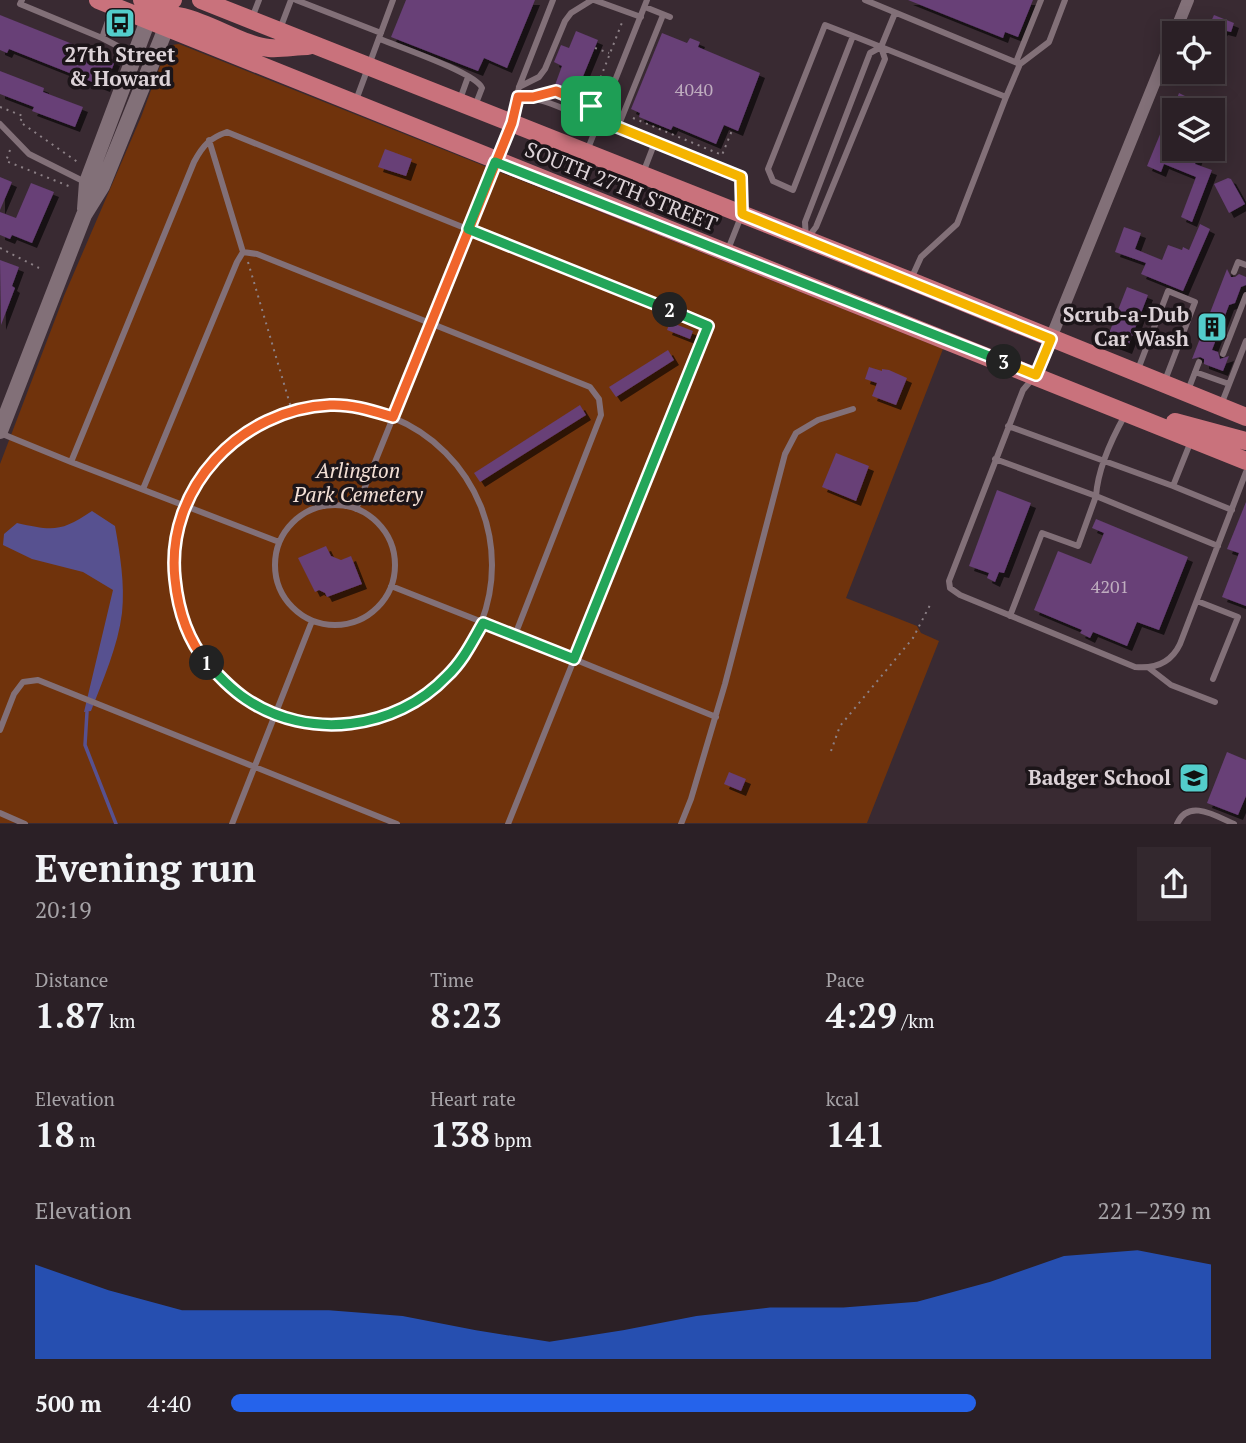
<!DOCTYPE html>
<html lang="en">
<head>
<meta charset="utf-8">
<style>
	:root { --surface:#2b2026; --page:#33282e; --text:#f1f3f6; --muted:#a6a3a7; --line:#473e43; --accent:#2563eb }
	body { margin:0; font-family:"PT Serif",serif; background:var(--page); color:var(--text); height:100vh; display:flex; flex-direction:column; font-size:26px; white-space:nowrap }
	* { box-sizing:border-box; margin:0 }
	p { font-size:23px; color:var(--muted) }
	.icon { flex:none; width:38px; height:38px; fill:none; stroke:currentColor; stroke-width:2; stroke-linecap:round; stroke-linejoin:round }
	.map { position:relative; height:824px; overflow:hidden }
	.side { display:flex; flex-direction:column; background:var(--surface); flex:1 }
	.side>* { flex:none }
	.fabs { position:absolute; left:1162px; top:21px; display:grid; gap:14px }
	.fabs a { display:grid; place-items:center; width:63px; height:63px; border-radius:0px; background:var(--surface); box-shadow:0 4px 18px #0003,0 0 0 2px var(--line); font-size:35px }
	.pin { position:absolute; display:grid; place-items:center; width:60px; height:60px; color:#fff; margin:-30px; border-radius:14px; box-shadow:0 4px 10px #0006 }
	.km { position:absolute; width:35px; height:35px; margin:-18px; border-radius:50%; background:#222; color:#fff; font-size:19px; line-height:35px; text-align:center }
	.round { display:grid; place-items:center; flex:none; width:74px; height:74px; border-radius:0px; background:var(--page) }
	.overview { display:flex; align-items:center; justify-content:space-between; height:119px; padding:0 35px }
	h1 { font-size:38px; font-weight:700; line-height:52px }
	.metrics { display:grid; grid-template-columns:repeat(3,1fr); gap:10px; height:119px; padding:7px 35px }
	.metrics div { display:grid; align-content:center }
	.metrics b { font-size:35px; font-weight:700 }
	.metrics small { font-size:19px; font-weight:400 }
	.metrics p { font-size:19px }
	.chart { height:196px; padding:14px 35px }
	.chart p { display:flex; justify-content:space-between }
	.chart svg { width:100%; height:126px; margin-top:7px; fill:var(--accent); opacity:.7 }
	ul { padding:0 35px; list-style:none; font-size:23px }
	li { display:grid; grid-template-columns:112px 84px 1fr; align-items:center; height:52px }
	li i { height:18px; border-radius:9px; background:var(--accent) }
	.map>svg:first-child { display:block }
	.green { fill:#70330c }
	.water { fill:#575190 }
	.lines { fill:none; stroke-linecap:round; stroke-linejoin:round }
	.stream { stroke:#575190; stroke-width:3.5 }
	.building { fill:#673f77; filter:url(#shadow) }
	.path { stroke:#8c8086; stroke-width:2; stroke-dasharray:2 5; stroke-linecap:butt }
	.service { stroke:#827078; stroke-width:6 }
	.minor { stroke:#827078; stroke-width:12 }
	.tertiary { stroke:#827078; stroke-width:16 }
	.primary { stroke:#c9727c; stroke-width:18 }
	.split-1-casing { stroke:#fff; stroke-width:14 }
	.split-2-casing { stroke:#fff; stroke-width:14 }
	.split-3-casing { stroke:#fff; stroke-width:14 }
	.split-4-casing { stroke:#fff; stroke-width:14 }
	.split-1 { stroke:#f0652b; stroke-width:9 }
	.split-2 { stroke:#22a559; stroke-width:9 }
	.split-3 { stroke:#22a559; stroke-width:9 }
	.split-4 { stroke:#f5b400; stroke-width:9 }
	.labels { text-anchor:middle; stroke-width:7; stroke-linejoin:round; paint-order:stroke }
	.number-label { font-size:18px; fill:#bfadbf }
	.poi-label { font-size:21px; font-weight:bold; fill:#dcd2d7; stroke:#1c1519; text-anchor:end }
	.street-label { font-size:21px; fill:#dcd2d7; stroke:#1c1519 }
	.park-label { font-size:21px; font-style:italic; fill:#f3dfd5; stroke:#1c1519 }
</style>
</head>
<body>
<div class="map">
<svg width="1246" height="824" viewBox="0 0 1246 824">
	<defs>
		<filter id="shadow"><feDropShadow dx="5" dy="5" stdDeviation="0" flood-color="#0009"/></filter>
	</defs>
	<rect width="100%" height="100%" fill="#392a32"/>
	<path class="green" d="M179 44 943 349 846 598 917 626 921 633 939 641 867 823H0V464L64 296 141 117 166 50 172 45Z"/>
	<path class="water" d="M92 511 115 526C120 554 125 584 122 613 118 646 103 680 91 711L84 712 113 590 83 572 32 559 3 545 4 534 17 523C53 531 61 532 92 511Z"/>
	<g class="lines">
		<path class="stream" d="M87 712 85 745 116 824"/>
	</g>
	<path class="building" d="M406 0H535L507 68 484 58 478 71 391 37Z
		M908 0H1033L1018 37 1005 32 1003 38Z
		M0 15 115 61 105 87 9 49 7 53 0 50Z
		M1214 15 1234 23 1231 32 1223 30 1221 33 1208 28Z
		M576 31 598 40 577 91 555 85 562 66 554 62 561 45 569 48Z
		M662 33 687 43 690 38 700 42 698 47 760 73 738 131 724 125 716 144 673 126 671 130 639 117 640 113 631 109Z
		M0 71 44 88 43 92 83 107 75 127 32 111 34 107 0 94Z
		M1179 93 1193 100 1190 107 1186 106 1185 110 1174 106Z
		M1161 132 1174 137V149H1201L1195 164 1212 170 1192 222 1181 217 1196 177 1164 164 1161 172 1147 166Z
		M385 149 412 159 406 176 378 167Z
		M0 177 12 182 0 210Z
		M1228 178 1231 179 1245 204 1229 213 1214 184Z
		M31 183 54 192 32 243 12 235 10 239 0 235V212L16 218Z
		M1200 224 1210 229 1183 291 1141 274 1146 263 1115 252 1124 227 1141 233 1135 249 1162 260 1168 245 1182 250 1183 247 1189 250Z
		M0 260 19 267 12 286 15 288 1 325Z
		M1227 269 1231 277H1235L1239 274 1246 277V285L1241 287 1235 303 1229 305 1212 350 1218 352 1220 359 1229 356 1223 371 1204 364V359L1200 357 1192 359Z
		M1127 287 1148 295 1127 349 1106 341Z
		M670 322 693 331 690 339 667 330Z
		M668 350 674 360 616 397 609 387Z
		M869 367 882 371V369L889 370 907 378 896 405 872 396 877 383 865 379Z
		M580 405 586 415 480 482 474 473Z
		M836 453 869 466 856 501 822 487Z
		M997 490 1031 503 1004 573 999 572 995 582 987 578 989 573 969 566Z
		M1246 502V606L1222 597 1239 553 1227 549Z
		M1096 519 1188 557 1159 630 1137 622 1127 646 1093 632 1090 638 1080 633 1082 630 1034 610 1058 551 1091 564 1104 533 1092 528Z
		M326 546 331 556 341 560 351 556 362 584 327 597 325 593 319 590 315 592 298 558Z
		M1227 752 1246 760V796L1238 815 1207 803Z
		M729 772 746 779 741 791 724 784Z"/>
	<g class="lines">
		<path class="path" d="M595 48 609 53
			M593 97 623 20
			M0 107 23 116 20 122 79 163
			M633 118 722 155 733 128
			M10 150 6 161 71 187
			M0 248 39 268
			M248 262 292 411
			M831 751 840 726 913 638 930 605"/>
		<path class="service" d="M22 0 20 4 102 38 133 54
			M296 0 381 33
			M594 0 641 17
			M865 0 1020 64 1006 97
			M645 7 670 17
			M252 18 259 0
			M280 29 291 0
			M853 36 793 190 773 181 768 169 825 25C885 48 945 73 1006 97L957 224 921 257 911 279
			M102 38 113 7
			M380 39C399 47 476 73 482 88L475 106
			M881 47 885 59 816 227 806 240 805 222 870 53Z
			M881 47 895 13
			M1016 62 1041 0
			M1020 64 1049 42 1065 0
			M519 87 539 77 545 69 565 21 571 13 592 0
			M518 97C547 97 572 116 600 120L741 177 742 214 727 252
			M534 97C541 95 550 91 557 91 575 92 591 106 600 120
			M459 102 468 77
			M355 103 393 0
			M0 124 29 154 85 182
			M618 127 663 15
			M209 140 243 252
			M587 151 647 0
			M643 173 655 142
			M1234 272 1238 262 1246 265
			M1223 354 1246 295
			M1137 372 1168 291 1195 302 1164 383
			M1195 372 1229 384
			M1034 377 1023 390 949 581 950 588 960 595 1135 667C1155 669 1171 663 1180 644L1246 472
			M1187 393 1199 362
			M1221 405 1246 341
			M174 565a159 159 0 1 1 318 0a159 159 0 1 1-318 0Z
			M1125 415C1111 440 1098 468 1096 496L1218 546
			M1008 426 1173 486
			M0 433 71 462 194 162C203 145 210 138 227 132L708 326 508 824
			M1191 441 1173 486 1232 510
			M995 459 1096 496 1078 546 1042 533 1010 616
			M71 462 279 542
			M143 489 237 262 243 252 257 254 590 387 599 399 601 415 515 635 391 586
			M275 565a60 60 0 1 1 120 0a60 60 0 1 1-120 0Z
			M356 509 512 123 519 87 553 0
			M1197 601 1238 617 1213 679
			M515 635 716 717
			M1149 668 1171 685 1215 702
			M0 730 14 694 23 682 38 680 397 824
			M0 813 25 824
			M232 824 312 621
			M681 824 691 799 725 684 785 454 796 433 818 420 853 409
			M1177 824C1188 798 1216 816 1234 824"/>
		<path class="minor" d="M1036 375 1188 0"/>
		<path class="tertiary" d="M85 209 87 182 148 20
			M0 431 84 215 102 186 166 28"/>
		<path class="primary" d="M98 0C479 156 864 306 1246 461
			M142 0 155 4 173 0
			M201 0 911 281 1246 417
			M148 20C180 0 234 45 269 48 282 49 296 46 308 46
			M1175 422 1246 441"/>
	</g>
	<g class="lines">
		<g class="split-1-casing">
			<path id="split-1" d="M207 663C187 639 178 609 175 579 165 488 241 409 330 405 352 404 373 411 393 417L512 123 518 97H533L556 91 591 106"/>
		</g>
		<g class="split-2-casing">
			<path id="split-2" d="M207 663C219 676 231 689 246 699 308 741 396 730 447 676 463 661 472 642 483 623L574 659 708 326 670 310"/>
		</g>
		<g class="split-3-casing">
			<path id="split-3" d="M670 310 468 229 495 162 1004 362"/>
		</g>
		<g class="split-4-casing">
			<path id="split-4" d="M591 106 600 120 741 177 742 214 1051 339 1036 375 1004 362"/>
		</g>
		<use href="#split-1" class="split-1"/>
		<use href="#split-2" class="split-2"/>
		<use href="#split-3" class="split-3"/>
		<use href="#split-4" class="split-4"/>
	</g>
	<defs>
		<g id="bus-square" transform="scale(1.575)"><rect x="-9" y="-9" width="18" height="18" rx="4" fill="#53cdcb" stroke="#1c1519"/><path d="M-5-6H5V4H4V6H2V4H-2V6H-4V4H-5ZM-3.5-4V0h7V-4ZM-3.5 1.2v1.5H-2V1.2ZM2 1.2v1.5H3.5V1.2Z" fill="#111"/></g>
		<g id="building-square" transform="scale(1.575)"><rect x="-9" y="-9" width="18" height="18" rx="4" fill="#53cdcb" stroke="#1c1519"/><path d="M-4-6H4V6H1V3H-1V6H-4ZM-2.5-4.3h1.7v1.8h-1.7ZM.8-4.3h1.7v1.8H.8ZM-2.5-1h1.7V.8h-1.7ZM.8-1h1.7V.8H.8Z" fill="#111"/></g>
		<g id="school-square" transform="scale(1.575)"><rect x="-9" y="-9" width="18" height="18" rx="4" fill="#53cdcb" stroke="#1c1519"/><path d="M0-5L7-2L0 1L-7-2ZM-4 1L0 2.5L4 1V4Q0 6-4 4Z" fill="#111"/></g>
	</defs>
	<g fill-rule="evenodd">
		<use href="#bus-square" x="120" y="23"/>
		<use href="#building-square" x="1212" y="327"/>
		<use href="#school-square" x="1194" y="778"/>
	</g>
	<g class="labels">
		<g class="number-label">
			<text x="694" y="96">4040</text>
			<text x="1110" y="593">4201</text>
		</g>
		<g class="poi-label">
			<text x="120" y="62" text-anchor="middle">27th Street<tspan x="120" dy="24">&amp; Howard</tspan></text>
			<text x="1189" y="322">Scrub-a-Dub<tspan x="1189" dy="24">Car Wash</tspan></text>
			<text x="1171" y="785">Badger School</text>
		</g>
		<g class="street-label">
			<text transform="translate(621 187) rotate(22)" y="7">SOUTH 27TH STREET</text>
		</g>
		<g class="park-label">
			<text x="358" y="478">Arlington<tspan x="358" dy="24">Park Cemetery</tspan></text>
		</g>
	</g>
</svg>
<div class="fabs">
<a><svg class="icon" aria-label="locate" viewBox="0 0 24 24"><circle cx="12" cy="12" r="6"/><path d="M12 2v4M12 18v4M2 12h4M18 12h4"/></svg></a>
<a><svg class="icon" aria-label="layers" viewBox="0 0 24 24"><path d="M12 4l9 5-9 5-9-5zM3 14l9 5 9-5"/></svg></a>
</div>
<div class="pin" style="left:591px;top:106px;background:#1e9e55"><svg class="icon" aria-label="arrive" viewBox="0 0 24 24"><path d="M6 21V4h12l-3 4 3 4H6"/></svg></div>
<b class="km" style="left:207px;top:663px">1</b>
<b class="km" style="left:670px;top:310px">2</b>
<b class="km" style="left:1004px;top:362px">3</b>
</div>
<section class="side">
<div class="overview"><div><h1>Evening run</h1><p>20:19</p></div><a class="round"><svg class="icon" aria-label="share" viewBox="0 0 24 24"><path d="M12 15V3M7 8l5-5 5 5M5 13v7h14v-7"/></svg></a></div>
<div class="metrics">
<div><p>Distance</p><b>1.87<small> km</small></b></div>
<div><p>Time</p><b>8:23</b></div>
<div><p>Pace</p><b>4:29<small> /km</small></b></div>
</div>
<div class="metrics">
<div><p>Elevation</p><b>18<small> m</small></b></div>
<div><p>Heart rate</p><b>138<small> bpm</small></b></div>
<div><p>kcal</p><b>141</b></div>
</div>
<div class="chart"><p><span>Elevation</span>221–239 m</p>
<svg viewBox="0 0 160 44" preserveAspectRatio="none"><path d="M0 44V11L10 20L20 27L30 27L40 27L50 29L60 34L70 38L80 34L90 29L100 26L110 26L120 24L130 17L140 8L150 6L160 11V44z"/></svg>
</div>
<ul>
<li><b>500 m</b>4:40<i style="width:76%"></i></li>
</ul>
</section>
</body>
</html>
